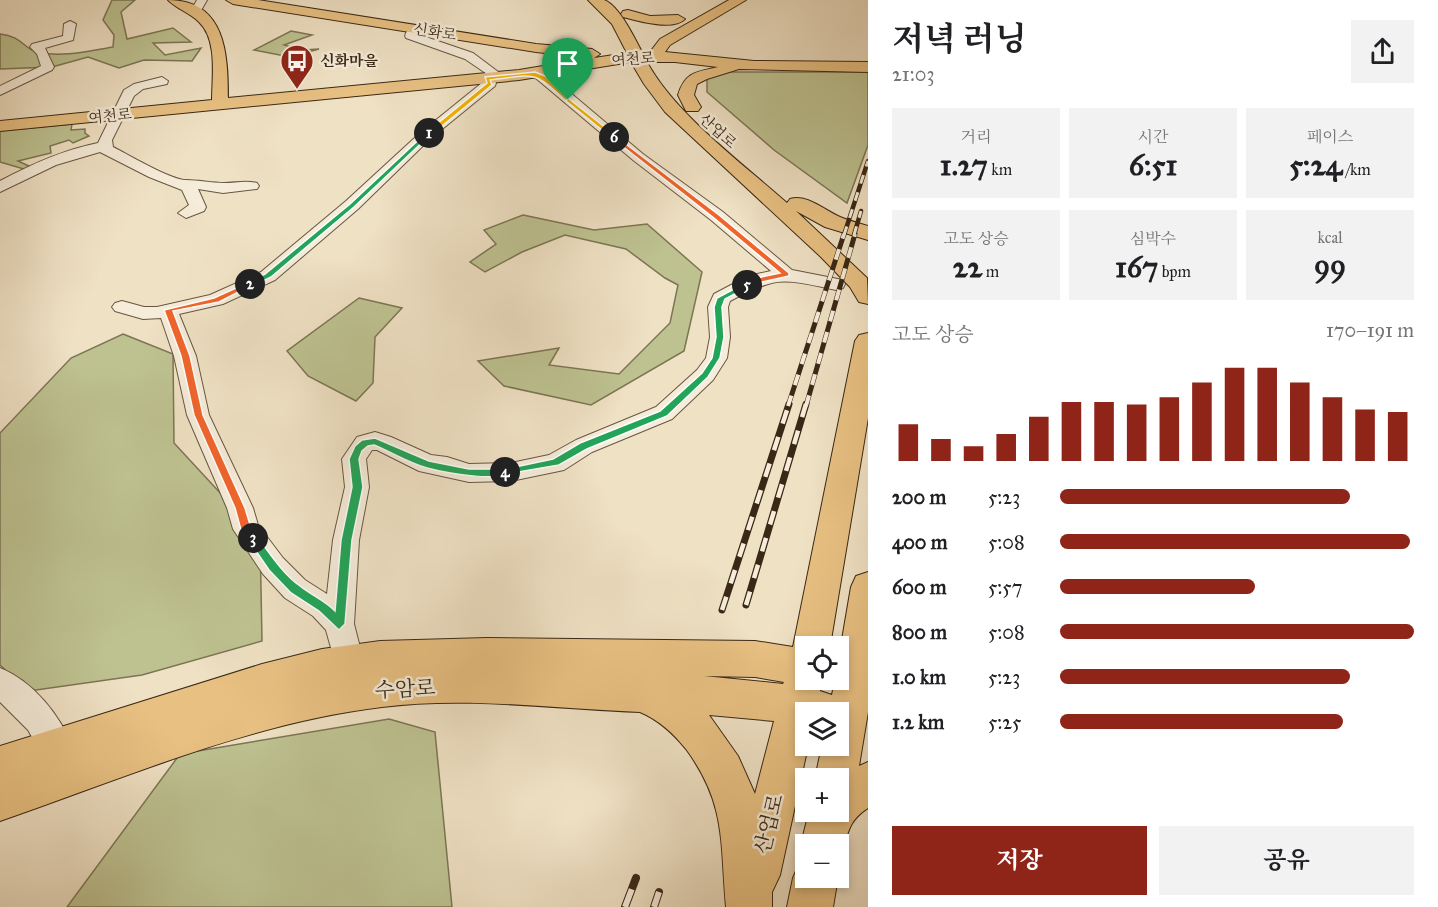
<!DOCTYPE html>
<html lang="ko">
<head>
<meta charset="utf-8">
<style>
	:root { --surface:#fff; --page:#f2f2f2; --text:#202124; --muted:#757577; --accent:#8f2418 }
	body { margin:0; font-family:"IM FELL Great Primer","Noto Serif KR",serif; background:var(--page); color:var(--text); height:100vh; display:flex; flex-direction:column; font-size:22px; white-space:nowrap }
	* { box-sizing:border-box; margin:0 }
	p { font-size:20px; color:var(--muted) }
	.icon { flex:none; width:33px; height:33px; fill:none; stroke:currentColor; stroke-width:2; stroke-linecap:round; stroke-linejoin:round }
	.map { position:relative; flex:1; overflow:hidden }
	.drawer { display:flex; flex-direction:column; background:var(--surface); width:570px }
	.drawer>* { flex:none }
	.buttons { position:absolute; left:795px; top:636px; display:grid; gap:12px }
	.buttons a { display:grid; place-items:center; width:54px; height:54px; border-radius:0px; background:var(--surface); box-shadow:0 3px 9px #0003; font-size:30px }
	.pin { position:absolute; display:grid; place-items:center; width:51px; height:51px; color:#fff; margin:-62px -26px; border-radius:50% 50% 50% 0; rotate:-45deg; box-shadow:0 0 6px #0007 }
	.pin .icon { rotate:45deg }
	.km { position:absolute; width:30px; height:30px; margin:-15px; border-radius:50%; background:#222; color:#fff; font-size:16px; line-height:30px; text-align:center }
	.round { display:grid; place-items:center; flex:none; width:63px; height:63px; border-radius:0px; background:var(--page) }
	.head { display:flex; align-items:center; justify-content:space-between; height:102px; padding:0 24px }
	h1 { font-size:33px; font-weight:700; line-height:45px }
	.stats { display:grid; grid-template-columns:repeat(3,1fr); gap:9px; height:102px; padding:6px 24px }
	.stats div { display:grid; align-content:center; border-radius:0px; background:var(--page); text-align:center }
	.stats b { font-size:30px; font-weight:700 }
	.stats small { font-size:16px; font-weight:400 }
	.stats p { font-size:16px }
	.chart { height:168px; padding:12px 24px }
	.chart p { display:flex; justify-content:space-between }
	.chart svg { width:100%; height:108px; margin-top:6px; stroke:var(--accent); stroke-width:6 }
	.action { display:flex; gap:12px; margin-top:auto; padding:12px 24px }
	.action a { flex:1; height:69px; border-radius:0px; background:var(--accent); color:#fff; font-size:24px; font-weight:700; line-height:69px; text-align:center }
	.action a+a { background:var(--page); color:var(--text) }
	ul { padding:0 24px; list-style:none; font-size:20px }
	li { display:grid; grid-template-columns:96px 72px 1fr; align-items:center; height:45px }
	li i { height:15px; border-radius:8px; background:var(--accent) }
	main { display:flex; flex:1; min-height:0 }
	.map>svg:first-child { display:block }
	.green { fill:#bec291; stroke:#7c7554; stroke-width:1.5 }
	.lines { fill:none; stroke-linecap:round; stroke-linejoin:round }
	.minor-casing { stroke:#675642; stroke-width:2 }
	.major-casing { stroke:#3a2816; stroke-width:2 }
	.minor { fill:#f5ecd9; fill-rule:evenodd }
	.major { fill:#e8c082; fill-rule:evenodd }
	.rail-far3-casing { stroke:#3a2816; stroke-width:4.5 }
	.rail-far2-casing { stroke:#3a2816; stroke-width:5 }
	.rail-far1-casing { stroke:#3a2816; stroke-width:7 }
	.rail-casing { stroke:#3a2816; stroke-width:8 }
	.rail-far3 { stroke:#f5ecd9; stroke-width:3; stroke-dasharray:9; stroke-linecap:butt }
	.rail-far2 { stroke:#f5ecd9; stroke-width:4; stroke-dasharray:11; stroke-linecap:butt }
	.rail-far1 { stroke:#f5ecd9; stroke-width:4.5; stroke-dasharray:14; stroke-linecap:butt }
	.rail { stroke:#f5ecd9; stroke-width:6; stroke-dasharray:19; stroke-linecap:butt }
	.split-1 { fill:#f5b400; stroke:#fff; stroke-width:1.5 }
	.split-2 { fill:#22a559; stroke:#fff; stroke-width:1.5 }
	.split-3 { fill:#f0652b; stroke:#fff; stroke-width:1.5 }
	.split-4 { fill:#22a559; stroke:#fff; stroke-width:1.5 }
	.split-5 { fill:#22a559; stroke:#fff; stroke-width:1.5 }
	.split-6 { fill:#f0652b; stroke:#fff; stroke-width:1.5 }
	.split-7 { fill:#f5b400; stroke:#fff; stroke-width:1.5 }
	.labels { text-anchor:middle; stroke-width:5; stroke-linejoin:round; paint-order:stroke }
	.far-street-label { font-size:15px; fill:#3a2816; stroke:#f5ecd9 }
	.far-poi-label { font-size:15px; font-weight:bold; fill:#3a2816; stroke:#f5ecd9; text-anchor:start }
	.near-street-label { font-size:21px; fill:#3a2816; stroke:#f5ecd9 }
</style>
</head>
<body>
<main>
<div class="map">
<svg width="868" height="907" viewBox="0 0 868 907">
	<rect width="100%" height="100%" fill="#efe1c4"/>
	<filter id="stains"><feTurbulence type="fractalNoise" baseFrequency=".00333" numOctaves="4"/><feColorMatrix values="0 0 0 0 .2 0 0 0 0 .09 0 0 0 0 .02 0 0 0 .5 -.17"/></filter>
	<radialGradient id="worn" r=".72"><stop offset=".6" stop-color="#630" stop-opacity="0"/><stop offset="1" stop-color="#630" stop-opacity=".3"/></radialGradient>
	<path class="green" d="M112 0H135L121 12 127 39 173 28 191 42 153 43 165 55 201 48 192 61 144 60 119 68 88 57 52 67 0 69V34C22 36 24 49 37 52 61 58 89 51 113 47L114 35 103 20Z
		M291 31 312 35 284 45 302 50 319 49 290 57 254 50Z
		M728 72H868V145L847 203 774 150 707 92V77Z
		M72 124 71 130 85 129V133L89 136 73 143 69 140 50 146 51 153 18 161 31 167 27 170 0 162V131Z
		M523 215 594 230 647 224 702 272 684 351 591 405 504 386 478 361 559 348 549 365 619 374 670 323 678 285 665 278 626 249 565 235 522 252 485 272 470 262 496 244 484 230Z
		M359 298 402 308 375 337 373 383 356 401 308 376 287 351Z
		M123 334 173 354 174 443 260 536 262 641 142 675 29 691 0 665V433L71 358Z
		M389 719 435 732 452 907H67L180 754Z"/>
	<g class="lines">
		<g class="minor-casing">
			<path id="minor" d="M197 0H207L199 14 195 15 190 12Z
				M70 21 76 24 73 40 45 48 54 67 52 70 0 95V86L41 66 37 54 30 47 32 44 63 36 64 24Z
				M415 26 421 29 417 34 473 53 505 77 504 80H494L496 83 495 86 430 139 358 209 275 280 223 304 179 314 196 356 209 415 253 508 258 525 283 558 305 580 327 594 333 540 345 487 342 459 357 437 375 432 391 437 431 455 447 457 469 464 511 463 549 455 576 440 656 407 697 370 706 358 710 337 708 307 714 294 748 276 771 271 711 220 633 160 538 80 527 73 529 70 533 69 548 74 643 154 723 212 792 270 843 280 845 284 843 288 836 290C784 279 778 275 730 301L728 307 730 337 727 358 713 380 672 419 592 452 564 470 511 481 469 482 419 471 377 450H372L366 459 369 487 359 540 354 624 364 663 360 673 349 677 338 673 326 630 313 616 285 598 263 574 233 529 227 508 187 415 174 356 161 318 143 319 115 311 112 307 115 303 122 301 144 307H157L210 295 261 272 346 201 420 133 483 82 481 78 487 74 465 59 406 38C403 34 410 27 415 26Z
				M162 77 168 81 167 84 143 89 134 96 112 140 113 147C129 155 171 180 186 180 199 180 211 183 224 183 235 183 246 180 257 183L259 186 257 189 223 193 198 189 206 207 204 211 186 218 178 213 189 205 182 190 149 177 100 152 56 165 0 192V181C32 164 63 150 98 143L124 90 134 84Z
				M0 668C34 682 60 715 73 748L69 760 57 764 45 760 28 730 0 702Z"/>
		</g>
		<g class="major-casing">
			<path id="major" d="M168 0C226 0 228 55 228 98L519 70 591 58 536 52 233 4 226 0H258L536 44 592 49 600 54 594 58 627 53 612 24 588 0C593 0 600 0 604 0 619 5 635 39 642 52H650L660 39 729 0H746L670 45 665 52 754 61 868 62V72L739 69 707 79 697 84 694 95 701 107 698 111H686L678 95C685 72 696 72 718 67L675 62H647C675 114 742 163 787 203L790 199C807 194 824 210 840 217 849 221 859 223 868 226V240L825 227 796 211 867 278 868 304 859 302 850 287 821 257 665 112 644 84 631 62 519 80 0 131V121L212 100C212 77 218 40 199 22 190 13 177 9 168 0Z
				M628 10 650 16 678 15 685 19C673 31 638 21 623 17L621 14 623 11Z
				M868 333V418L830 646H806V680H820V691L832 695 835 680H838V663L851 587 856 576 868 572V712L859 766 868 762V808C845 823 849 836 839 860L838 844H806V855L801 844 809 812H838V778H815L822 746H838V712H806V746H808L780 875 772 892V907H726C720 843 727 805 686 749 673 733 659 720 640 712 555 709 467 696 382 707 249 723 125 778 0 821V746L262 664 322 649 380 641 487 638 755 641 793 647 855 341 859 335ZM704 676 755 677 784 682 783 684ZM709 715 774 721 755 794 738 756Z
				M806 859V878L838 877 833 907H787L793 878 800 862Z"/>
		</g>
		<use href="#minor" class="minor"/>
		<use href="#major" class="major"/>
		<g class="rail-far3-casing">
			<path id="rail-far3" d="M844 235 868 161
				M854 235 861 211"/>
		</g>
		<g class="rail-far2-casing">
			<path id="rail-far2" d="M788 406 844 234
				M806 406 855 234"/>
		</g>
		<g class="rail-far1-casing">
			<path id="rail-far1" d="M746 605 806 404
				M722 610 789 404"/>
		</g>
		<g class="rail-casing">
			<path id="rail" d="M625 907 636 878
				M654 907 659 892"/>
		</g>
		<use href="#rail-far3" class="rail-far3"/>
		<use href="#rail-far2" class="rail-far2"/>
		<use href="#rail-far1" class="rail-far1"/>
		<use href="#rail" class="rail"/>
	</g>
	<path class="split-1" d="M535 72 545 76 570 101H566C532 69 535 75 490 80L492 85 431 135 426 133 487 83 485 77Z"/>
	<path class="split-2" d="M427 132 432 133 354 207 271 277 253 286H247V283L265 274 350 204Z"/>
	<path class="split-3" d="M247 283 254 284 219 302 173 311 190 356 203 415 245 508 251 528 258 538 253 543 249 541 241 530 235 508 194 415 181 356 164 310 214 298Z"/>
	<path class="split-4" d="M375 438 429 461 469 469H505L510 472C500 483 442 472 427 468 409 463 391 452 374 445L368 446 362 451 359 459 363 487 352 540 345 624 339 630 319 611 291 593 269 570 247 538 253 534 256 535C269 552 282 573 300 586 311 595 324 600 335 611L341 540 352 487 349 459 355 446 362 440Z"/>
	<path class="split-5" d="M747 282 751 285 750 286 725 299 722 307 724 337 720 358 708 377 667 416 587 449 559 465 501 475V470L553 459 580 443 660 411 702 373 712 358 716 337 714 307 717 298Z"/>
	<path class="split-6" d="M614 135 719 215 789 273V276L744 286V283L752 279 780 273 714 218 612 138Z"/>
	<path class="split-7" d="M568 98 616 136V138H612L566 101Z"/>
	<defs>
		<g id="bus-pin" transform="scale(1.725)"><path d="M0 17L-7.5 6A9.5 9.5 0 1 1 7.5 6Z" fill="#8f2418" stroke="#f5ecd9"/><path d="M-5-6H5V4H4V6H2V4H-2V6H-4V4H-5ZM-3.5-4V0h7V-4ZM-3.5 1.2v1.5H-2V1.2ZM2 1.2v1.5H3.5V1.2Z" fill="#fff"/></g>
	</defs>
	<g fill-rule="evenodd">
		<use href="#bus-pin" x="297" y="61"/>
	</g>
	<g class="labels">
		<g class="far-street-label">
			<text transform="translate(435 32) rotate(9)" y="5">신화로</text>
			<text transform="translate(633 59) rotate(-4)" y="5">여천로</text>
			<text transform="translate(110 116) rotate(-6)" y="5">여천로</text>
			<text transform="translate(718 131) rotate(42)" y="5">산업로</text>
		</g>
		<g class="far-poi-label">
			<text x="320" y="66">신화마을</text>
		</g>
		<g class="near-street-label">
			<text transform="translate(405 689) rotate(-3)" y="7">수암로</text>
			<text transform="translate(769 824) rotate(-76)" y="7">산업로</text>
		</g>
	</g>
	<rect width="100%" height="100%" filter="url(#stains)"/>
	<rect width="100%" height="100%" fill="url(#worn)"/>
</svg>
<div class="buttons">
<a><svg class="icon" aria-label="locate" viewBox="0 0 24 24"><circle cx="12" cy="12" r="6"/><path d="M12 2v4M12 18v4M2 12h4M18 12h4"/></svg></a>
<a><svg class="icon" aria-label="layers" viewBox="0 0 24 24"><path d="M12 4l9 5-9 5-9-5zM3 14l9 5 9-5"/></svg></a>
<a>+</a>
<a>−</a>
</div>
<div class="pin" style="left:568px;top:100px;background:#1e9e55"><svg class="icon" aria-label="arrive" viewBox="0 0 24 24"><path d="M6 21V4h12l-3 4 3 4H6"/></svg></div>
<b class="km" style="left:429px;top:133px">1</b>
<b class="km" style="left:250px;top:284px">2</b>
<b class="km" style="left:253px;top:538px">3</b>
<b class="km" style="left:505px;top:472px">4</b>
<b class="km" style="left:747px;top:285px">5</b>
<b class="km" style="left:614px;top:137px">6</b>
</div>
<section class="drawer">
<div class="head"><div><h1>저녁 러닝</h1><p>21:03</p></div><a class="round"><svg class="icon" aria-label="share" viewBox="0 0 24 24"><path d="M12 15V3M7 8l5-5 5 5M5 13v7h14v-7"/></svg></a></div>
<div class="stats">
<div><p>거리</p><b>1.27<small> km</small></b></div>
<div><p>시간</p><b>6:51</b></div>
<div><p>페이스</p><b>5:24<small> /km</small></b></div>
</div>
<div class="stats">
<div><p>고도 상승</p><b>22<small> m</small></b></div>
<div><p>심박수</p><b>167<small> bpm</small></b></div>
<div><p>kcal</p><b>99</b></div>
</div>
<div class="chart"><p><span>고도 상승</span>170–191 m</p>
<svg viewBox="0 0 160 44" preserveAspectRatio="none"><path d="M5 44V29M15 44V35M25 44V38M35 44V33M45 44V26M55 44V20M65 44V20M75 44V21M85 44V18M95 44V12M105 44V6M115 44V6M125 44V12M135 44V18M145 44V23M155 44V24"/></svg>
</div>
<ul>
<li><b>200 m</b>5:23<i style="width:82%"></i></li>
<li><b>400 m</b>5:08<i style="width:99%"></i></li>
<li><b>600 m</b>5:57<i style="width:55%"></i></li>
<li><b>800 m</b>5:08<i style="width:100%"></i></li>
<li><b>1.0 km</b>5:23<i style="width:82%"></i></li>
<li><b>1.2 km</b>5:25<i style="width:80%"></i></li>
</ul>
<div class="action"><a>저장</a><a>공유</a></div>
</section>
</main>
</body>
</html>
